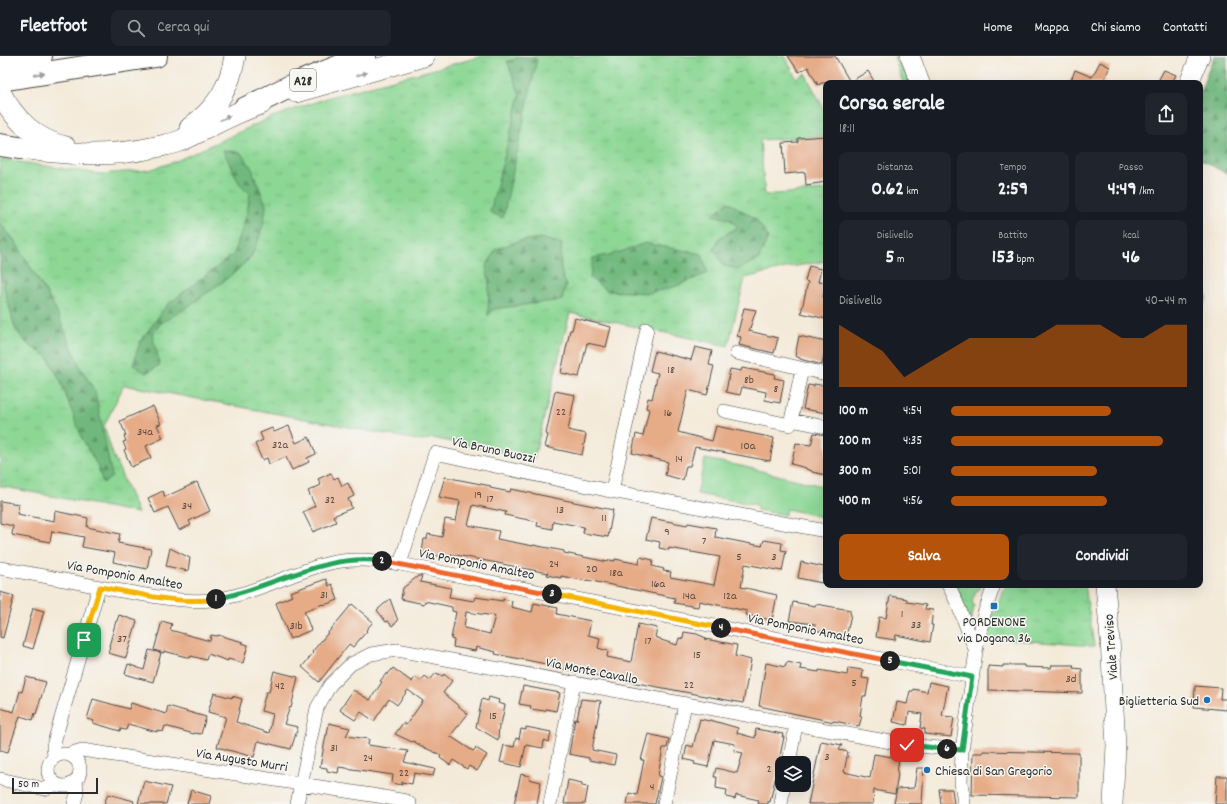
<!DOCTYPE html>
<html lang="it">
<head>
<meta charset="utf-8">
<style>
	:root { --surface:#171b24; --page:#20242c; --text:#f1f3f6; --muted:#9ea1a6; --line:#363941; --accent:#b45309 }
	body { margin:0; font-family:Dekko,sans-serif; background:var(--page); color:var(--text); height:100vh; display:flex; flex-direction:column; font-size:15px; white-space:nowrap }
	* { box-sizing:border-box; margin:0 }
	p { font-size:13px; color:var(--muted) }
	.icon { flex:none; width:22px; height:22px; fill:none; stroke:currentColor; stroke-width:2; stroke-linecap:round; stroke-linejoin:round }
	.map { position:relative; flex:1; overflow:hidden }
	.panel { position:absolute; left:823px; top:24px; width:380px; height:508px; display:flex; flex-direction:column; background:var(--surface); border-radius:8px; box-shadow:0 4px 16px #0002 }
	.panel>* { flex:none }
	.fabs { position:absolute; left:775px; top:700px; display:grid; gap:8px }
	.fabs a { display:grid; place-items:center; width:36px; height:36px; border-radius:8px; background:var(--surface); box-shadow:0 4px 16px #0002; font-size:20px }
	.scale { position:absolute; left:12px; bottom:10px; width:86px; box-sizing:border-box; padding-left:4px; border:2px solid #2b2b2b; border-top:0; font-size:11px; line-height:14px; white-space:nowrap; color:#2b2b2b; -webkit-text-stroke:3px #f6f6f2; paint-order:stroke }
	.pin { position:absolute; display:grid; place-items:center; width:34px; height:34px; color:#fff; margin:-17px; border-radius:8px; box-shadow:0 2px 6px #0006 }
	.km { position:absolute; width:20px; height:20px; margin:-10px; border-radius:50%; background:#222; color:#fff; font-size:11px; line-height:20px; text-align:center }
	.round { display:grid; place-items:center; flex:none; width:42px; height:42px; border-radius:8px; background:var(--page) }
	.summary { display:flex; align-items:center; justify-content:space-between; height:68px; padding:0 16px }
	h1 { font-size:22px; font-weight:700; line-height:30px }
	.metrics { display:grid; grid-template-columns:repeat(3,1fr); gap:6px; height:68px; padding:4px 16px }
	.metrics div { display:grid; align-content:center; border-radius:8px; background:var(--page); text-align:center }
	.metrics b { font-size:20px; font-weight:700 }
	.metrics small { font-size:11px; font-weight:400 }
	.metrics p { font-size:11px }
	.chart { height:112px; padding:8px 16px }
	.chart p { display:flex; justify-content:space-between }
	.chart svg { width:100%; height:72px; margin-top:4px; fill:var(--accent); opacity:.7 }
	.cta { display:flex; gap:8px; margin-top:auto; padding:8px 16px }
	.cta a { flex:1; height:46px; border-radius:8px; background:var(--accent); color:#fff; font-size:16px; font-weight:700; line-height:46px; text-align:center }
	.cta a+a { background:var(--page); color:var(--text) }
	ul { padding:0 16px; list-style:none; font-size:13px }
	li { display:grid; grid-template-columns:64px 48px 1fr; align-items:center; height:30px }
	li i { height:10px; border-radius:5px; background:var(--accent) }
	header { display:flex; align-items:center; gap:24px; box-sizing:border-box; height:56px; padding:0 20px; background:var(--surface); border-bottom:1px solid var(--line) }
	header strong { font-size:19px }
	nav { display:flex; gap:22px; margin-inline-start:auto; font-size:14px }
	.search { width:280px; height:36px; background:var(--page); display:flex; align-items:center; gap:10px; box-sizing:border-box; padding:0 14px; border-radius:8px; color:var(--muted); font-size:15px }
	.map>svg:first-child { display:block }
	.grass { fill:url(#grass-tufts); stroke:#5c8160 }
	.forest { fill:url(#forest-firs); stroke:#4e7254 }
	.park { fill:#8cd794; stroke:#5c8160 }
	.building { fill:#e6ab87; fill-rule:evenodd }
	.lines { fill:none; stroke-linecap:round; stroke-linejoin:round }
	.street-casing { stroke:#494845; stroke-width:14 }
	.secondary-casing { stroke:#494845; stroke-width:20 }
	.primary-casing { stroke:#494845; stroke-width:22 }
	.highway-casing { stroke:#494845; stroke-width:24 }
	.street { stroke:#fff; stroke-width:13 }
	.secondary { stroke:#fff; stroke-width:19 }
	.primary { stroke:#fff; stroke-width:21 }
	.highway { stroke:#fff; stroke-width:22 }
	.oneway { fill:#a0a0a0 }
	.split-1-casing { stroke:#fff; stroke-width:8 }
	.split-2-casing { stroke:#fff; stroke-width:8 }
	.split-3-casing { stroke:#fff; stroke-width:8 }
	.split-4-casing { stroke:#fff; stroke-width:8 }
	.split-5-casing { stroke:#fff; stroke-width:8 }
	.split-6-casing { stroke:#fff; stroke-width:8 }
	.split-7-casing { stroke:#fff; stroke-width:8 }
	.split-1 { stroke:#f5b400; stroke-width:5 }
	.split-2 { stroke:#22a559; stroke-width:5 }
	.split-3 { stroke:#f0652b; stroke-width:5 }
	.split-4 { stroke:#f5b400; stroke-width:5 }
	.split-5 { stroke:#f0652b; stroke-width:5 }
	.split-6 { stroke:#22a559; stroke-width:5 }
	.split-7 { stroke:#22a559; stroke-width:5 }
	.poi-dot { fill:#1f6fb2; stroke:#f6f6f2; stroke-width:1.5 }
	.labels { text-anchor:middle; stroke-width:3; stroke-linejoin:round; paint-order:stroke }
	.number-label { font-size:12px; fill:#5a4b42 }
	.shield { fill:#f6f6f2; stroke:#686867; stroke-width:1 }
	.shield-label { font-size:13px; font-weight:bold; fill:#2b2b2b }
	.street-label { font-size:14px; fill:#2b2b2b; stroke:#f6f6f2 }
	.poi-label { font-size:14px; fill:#2b2b2b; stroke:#f6f6f2 }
</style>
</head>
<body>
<header>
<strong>Fleetfoot</strong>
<div class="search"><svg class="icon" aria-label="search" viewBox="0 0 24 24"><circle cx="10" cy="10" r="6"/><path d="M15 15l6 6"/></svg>Cerca qui</div>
<nav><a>Home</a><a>Mappa</a><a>Chi siamo</a><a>Contatti</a></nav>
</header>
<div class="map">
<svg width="1227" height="748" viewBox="0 0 1227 748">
	<defs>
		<pattern id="grass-tufts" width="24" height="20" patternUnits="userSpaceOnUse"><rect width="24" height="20" fill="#8cd794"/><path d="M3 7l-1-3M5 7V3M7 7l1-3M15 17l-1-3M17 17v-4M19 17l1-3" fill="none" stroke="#79b980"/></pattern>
		<pattern id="forest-firs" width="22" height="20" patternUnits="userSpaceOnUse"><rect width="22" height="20" fill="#71b87e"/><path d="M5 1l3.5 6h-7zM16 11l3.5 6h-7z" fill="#5d9667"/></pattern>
	</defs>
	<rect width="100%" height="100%" fill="#f6f6f2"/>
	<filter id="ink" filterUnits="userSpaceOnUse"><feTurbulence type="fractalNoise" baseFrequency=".025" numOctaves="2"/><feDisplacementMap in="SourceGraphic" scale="8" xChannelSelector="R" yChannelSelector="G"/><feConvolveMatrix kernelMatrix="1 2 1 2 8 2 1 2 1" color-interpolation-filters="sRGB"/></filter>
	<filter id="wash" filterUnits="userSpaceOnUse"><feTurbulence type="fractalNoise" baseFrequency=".012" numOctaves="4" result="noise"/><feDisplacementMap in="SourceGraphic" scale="16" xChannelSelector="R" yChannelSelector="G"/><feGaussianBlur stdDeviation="0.9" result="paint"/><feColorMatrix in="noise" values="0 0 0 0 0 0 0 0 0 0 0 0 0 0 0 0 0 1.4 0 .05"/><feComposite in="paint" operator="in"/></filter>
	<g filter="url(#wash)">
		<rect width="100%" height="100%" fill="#f4ead9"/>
		<path class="grass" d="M483 0H785L796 22 805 17 826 57V80L760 84 765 139 826 134V205L790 211 745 222 728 290 570 257 534 402 432 382 422 385 124 329 104 370 113 399 138 457 0 430V103L100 118 149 114 174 106 272 61 333 40Z
			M894 0H900L910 27H903Z
			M1200 231C1209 236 1209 247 1200 252Z
			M955 529H981L980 533 976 535 972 545 974 550 971 567Z
			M1006 529H1085L1094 590 987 582 990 566Z"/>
		<path class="forest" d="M1214 0H1227V118L1200 103V36Z
			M520 2 537 3 503 162 490 156 520 39 507 5Z
			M223 94 241 97 251 111 266 149 264 166 258 185 251 201 236 215 226 223 186 252 160 268 152 278 160 309 146 317 133 309 140 286 167 249 234 198 247 157 250 138 239 127Z
			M728 146 756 163 768 181 758 204 739 213 724 210 714 193 719 182 738 171 729 163 712 159Z
			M0 167 15 185 54 250 80 311 95 335 112 421 103 427 98 411 82 382 60 324 47 300 27 288 15 272 0 217Z
			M541 182 562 188C560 201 559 216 566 228L562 244 493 253 488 260 489 226 486 211 496 193 519 185Z
			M645 187 702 198 708 217 674 231 649 237 608 235 590 222 593 202 618 197Z"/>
		<path class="park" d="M705 403 741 410 826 431V462L787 453 785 459 757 454V449L697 438Z"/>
		<g id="blocks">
			<path class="building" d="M788 0H835L850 26 868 15 875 27H822L818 29 808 11 799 16Z
				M1100 6 1110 11 1103 26 1106 27H1070L1075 14 1092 21Z
				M1164 14 1176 19 1172 27H1157Z
				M826 80V126L806 129 805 116 785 118 783 87 798 86V82Z
				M809 210 821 213 818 226 826 227 823 241H826V263L801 257 808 226 805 225Z
				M744 252 756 254 749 275 778 282 774 297 739 289 741 281 737 280Z
				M575 262 611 271 606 291 587 287 579 321 561 317 570 274H572Z
				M799 280 826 286V299L824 298 822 309 800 303V302L795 300Z
				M695 291 712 295 709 309 714 310 707 339 688 334 678 376 712 385 716 370 774 382 770 405 695 391 690 410H686L683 424 665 419 668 406 632 397 636 378 643 380 649 353 646 352 648 342 652 343 658 317 650 315 655 295 691 304Z
				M742 312 775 318 774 322 784 324 780 347 765 344 766 336 742 331 740 339 726 336 730 313 741 315Z
				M814 328 826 330V357L803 353 808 329 814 330Z
				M555 335 575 339 568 374 586 378 582 399 545 391 548 379 546 378Z
				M153 350 161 368 157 369 163 382 146 390 151 402 131 411 124 394 126 393 123 386 126 385 124 380 126 379 120 365Z
				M289 370 296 387 309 381 316 398 307 402 309 406 292 414 286 401 269 408 267 402 262 404 255 388 263 384 260 377 272 372 274 376Z
				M814 377 826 379V419L812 416V415L806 413V412L791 408 796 387 811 389Z
				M331 417 334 423 338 421 342 430 348 427 354 440 348 443 352 452 333 460 336 466 313 476 303 456 315 450 308 435 321 429 318 423Z
				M445 421 491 430 490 432 510 436 511 433 613 454 608 481 583 477 584 471 553 465 552 473 537 470 538 466 505 459 506 456 473 449 468 469 499 475 497 483 533 490V489L564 495V497L608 506 609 504 615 505V503L639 508 640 501 653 504 652 510 664 513 663 515 671 516 670 521 714 529 720 501 669 492V494L659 492 660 486 646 483 651 462 687 469 688 467 716 472 715 481 762 490 764 484 782 487 781 494 786 495 782 515 745 508 741 531 777 539 772 564 746 559 747 555 699 545 698 551 674 547 675 542 587 524V525L561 520V522L547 519 548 517 451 498 450 502 427 498 428 497 422 496 424 483H427L428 478 442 481 445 463 456 465 460 445 439 441Z
				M197 426 210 455 189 465 191 469 179 474 168 451 155 457 148 442 163 435 165 441Z
				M0 445 19 448 17 458 54 465 55 455 88 462 87 471 120 478 118 487 151 493 147 513 113 506 115 497 82 491 84 481 52 475 50 486 12 479 13 470 0 467Z
				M170 492 190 502 188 515 166 510Z
				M801 506 824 511 822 527 798 522Z
				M418 520H422L420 526 451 532 449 541 474 545 475 541 503 545V543L512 545 511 551 532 556 534 547 558 552 557 558 591 565 588 579 600 582 598 592 608 595 607 601 631 606 638 568 657 572 655 581 661 583V584L677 589 679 582 683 583 684 576 697 578 706 582 705 583 737 589 735 600 751 604 743 647 573 615 550 610 551 609 495 598 496 596 476 591 475 595 453 591 454 584 451 583 456 556 452 555V551L425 545 424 548 401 543 403 532ZM466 556 495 560 490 578 464 572Z
				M326 523 329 530 332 528 338 544 324 549 323 548 304 555 311 574 290 583 276 547 292 540 290 536Z
				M0 536 14 540 3 582 0 581Z
				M890 540 907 543V546L926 549 925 553 933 554 931 569H933L930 586 896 579 895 584 876 581 879 561 886 562Z
				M390 543 398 565 392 570 388 565 386 566 377 554Z
				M793 546 815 550 816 548 850 554V557L851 558 846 582 830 579V577L814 574 815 568 789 565Z
				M352 548 373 566 366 574 367 575 353 591 349 588 319 626 302 611 313 597 312 596Z
				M33 552 44 555 33 593 23 590Z
				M119 559 137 565 126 602 108 597 110 590H109L116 565H117Z
				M162 565 172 568 170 574 210 585 211 579 217 580 218 579 243 586 242 587 248 589 243 607 228 603V605L208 598 206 604 191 600 190 602 164 595V597L154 594Z
				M149 594 161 597 153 626 125 618 128 608 144 614Z
				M787 606 801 609 800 613 819 616V614L847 619 848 612 863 614 862 622 869 623 866 640H863L860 660H862L859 670 834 665V666L759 650 766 607 785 611Z
				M1003 609H1024V611L1051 612 1052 609H1074L1073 612 1082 613V637L988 634V610L1003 611Z
				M393 612 412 626 415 621 421 625 425 620 430 624 436 617 443 620 444 618 452 625 443 637 468 658 450 680 473 695 476 692 487 699 477 715 469 710 467 713 453 704 450 709 440 702 441 699 423 691 413 685 412 686 395 678 403 667 406 669 423 645 408 634 397 649 389 643 374 665 361 656 355 664 341 655 340 654 353 634 370 644 382 626 380 625 386 618H388Z
				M274 615 298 621 291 652 290 651 284 668 298 671 291 693 258 685 254 701 217 691 226 661 208 656 214 637 232 642V640L242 643 236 666 269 677 273 658 261 655 266 636H269Z
				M26 621 46 626 36 658 35 657 33 664 20 660 8 696 0 694V652L14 656 20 635 22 636Z
				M929 626 948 630 942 660 954 661 951 681 925 678V673L920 672 922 658 909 656 907 669 893 666 897 646 907 648 910 635H913V633L927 636Z
				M523 630 560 637 556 655 546 653 545 655 530 653 531 650 519 648Z
				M1195 630 1221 632 1220 643H1227V654L1194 651Z
				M489 641 499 644 498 647 505 649 501 669H499L498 684 476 671 482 643 488 645Z
				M93 643 129 653 131 647 166 658 168 650 206 661 201 678 194 677V678L165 670 163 676 157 674V676L128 668 126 674 120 673V675L93 667 94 665 87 663Z
				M581 643 601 645 592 694 616 699 614 709 589 704V702L569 698 575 663 577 664Z
				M700 663 709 665 710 664 738 672 737 677 755 682 756 673 783 678 782 681H784L776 719 770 746 768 745V748H758L759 744 736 739 735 743 726 741 727 734 716 732 717 721H714L716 712 737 717 743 697 734 695 735 688 714 684 708 711 694 708 695 706 684 703 687 689 693 691Z
				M329 667 350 672 346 680 369 683 368 689 408 695 404 706 435 713 433 720 414 717 412 728 402 726V729L392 727 393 719 339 711 338 717 327 715V712L320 711 326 679H327Z
				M526 671 551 676 549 686 544 684 543 692 526 689 521 711 500 706 504 689 514 691 516 682 519 683 521 673 526 674Z
				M648 678 669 683 667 692H663L658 720 661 721 655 748H627L629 737 637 739 644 704H641Z
				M821 685 842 689 839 694 848 696 844 716 870 722 874 698 899 702 897 717H898L895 738 874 734 873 748H808Z
				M983 695 1079 697V741L972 739 973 697H983Z
				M917 712H924L922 748 894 747 897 733 914 732Z
				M521 718 530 720 529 723 541 726 537 748H514Z
				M1217 720H1227V748H1215Z
				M568 724 582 727V730L588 731 585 748H564Z
				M144 725 171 731 166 748H138Z
				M939 733H952L954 748H941Z
				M191 734 211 740 209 748H187Z
				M108 738 134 745 133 748H104Z"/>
		</g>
	</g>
	<g filter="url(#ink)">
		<use href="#blocks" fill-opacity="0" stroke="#494845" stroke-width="1"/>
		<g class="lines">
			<g class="street-casing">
				<path id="street" d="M736 297 826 318
					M724 355 790 369 802 313
					M791 364 826 371
					M612 435 647 273
					M400 508 435 397 606 434 826 475
					M0 512C39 519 78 527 116 534 149 539 180 547 212 544 248 540 288 519 322 509 349 501 374 504 400 508L973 621
					M948 529C960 549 966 573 976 595
					M48 714a16 16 0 1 1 32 0a16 16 0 1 1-32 0Z
					M69 698 82 694 378 740 406 745 410 748
					M54 700 53 690 99 531
					M789 707 796 669
					M0 723 45 733 56 728
					M74 748 77 737 76 724
					M297 748 317 652 330 629 351 608 371 598 397 594 907 689 962 694
					M550 748 574 626
					M664 748 685 648
					M781 748 784 729
					M964 748 961 726 962 694 976 595 984 558 994 529"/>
			</g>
			<g class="secondary-casing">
				<path id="secondary" d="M910 0 920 27
					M1189 27 1200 0
					M1105 529 1110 583 1116 690 1113 748"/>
			</g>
			<g class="primary-casing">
				<path id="primary" d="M0 36C13 62 36 85 66 91
					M296 36 424 0
					M190 72C216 53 230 32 235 0
					M19 92C67 98 109 102 156 91 164 89 173 88 180 85 207 73 232 57 261 48"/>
			</g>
			<g class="highway-casing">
				<path id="highway" d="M0 6 41 0
					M0 24 156 0
					M244 53 295 28 365 0
					M0 89 19 92"/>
			</g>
			<use href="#street" class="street"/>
			<use href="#secondary" class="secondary"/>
			<use href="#primary" class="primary"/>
			<use href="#highway" class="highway"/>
		</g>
		<defs><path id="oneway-solid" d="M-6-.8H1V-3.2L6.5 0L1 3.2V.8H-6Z"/></defs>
		<g class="oneway">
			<use href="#oneway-solid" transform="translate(39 18) rotate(-9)"/>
			<use href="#oneway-solid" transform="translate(362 18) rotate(-16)"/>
			<use href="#oneway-solid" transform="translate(225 62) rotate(-26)"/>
		</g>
	</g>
	<g class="lines" filter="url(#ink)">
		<g class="split-1-casing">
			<path id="split-1" d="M84 584 100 531C138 537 177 549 216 543"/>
		</g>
		<g class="split-2-casing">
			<path id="split-2" d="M216 543C272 532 323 497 382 505"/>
		</g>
		<g class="split-3-casing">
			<path id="split-3" d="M382 505 552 538"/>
		</g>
		<g class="split-4-casing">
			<path id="split-4" d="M552 538 721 572"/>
		</g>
		<g class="split-5-casing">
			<path id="split-5" d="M721 572 890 605"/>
		</g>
		<g class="split-6-casing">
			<path id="split-6" d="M890 605 972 621 962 694 947 693"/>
		</g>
		<g class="split-7-casing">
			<path id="split-7" d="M907 689 947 693"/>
		</g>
		<use href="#split-1" class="split-1"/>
		<use href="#split-2" class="split-2"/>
		<use href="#split-3" class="split-3"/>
		<use href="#split-4" class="split-4"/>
		<use href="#split-5" class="split-5"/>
		<use href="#split-6" class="split-6"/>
		<use href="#split-7" class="split-7"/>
	</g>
	<g class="poi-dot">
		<rect x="990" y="546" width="8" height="8" rx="2"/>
		<circle cx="1207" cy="644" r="4"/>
		<circle cx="927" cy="714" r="4"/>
	</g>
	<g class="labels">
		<g class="number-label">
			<text x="671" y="317">18</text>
			<text x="749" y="327">8b</text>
			<text x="776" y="336">8</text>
			<text x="561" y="359">22</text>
			<text x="668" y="360">16</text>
			<text x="145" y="379">34a</text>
			<text x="280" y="392">32a</text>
			<text x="748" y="393">10a</text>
			<text x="679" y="406">14</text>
			<text x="478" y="442">19</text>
			<text x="490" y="446">17</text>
			<text x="330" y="447">32</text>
			<text x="187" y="453">34</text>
			<text x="560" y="457">13</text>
			<text x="604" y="465">11</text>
			<text x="667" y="479">9</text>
			<text x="704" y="488">7</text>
			<text x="739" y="504">5</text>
			<text x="774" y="504">3</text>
			<text x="554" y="511">24</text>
			<text x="592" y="516">20</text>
			<text x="616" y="520">18a</text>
			<text x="658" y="531">16a</text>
			<text x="324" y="542">31</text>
			<text x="689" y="543">14a</text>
			<text x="730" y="543">12a</text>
			<text x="902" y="561">1</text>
			<text x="916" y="572">33</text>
			<text x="296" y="573">31b</text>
			<text x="122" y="586">37</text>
			<text x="648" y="588">17</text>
			<text x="697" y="602">15</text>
			<text x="1071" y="626">3d</text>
			<text x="854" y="630">5</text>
			<text x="689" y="632">22</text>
			<text x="280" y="633">42</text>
			<text x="493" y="663">15</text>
			<text x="334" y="695">31</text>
			<text x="827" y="704">3</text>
			<text x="368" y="705">24</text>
			<text x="769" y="716">2</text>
			<text x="404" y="720">22</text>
			<text x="652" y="734">4</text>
		</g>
		<rect class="shield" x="290" y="13" width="26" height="22" rx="3"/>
		<g class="shield-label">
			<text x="303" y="29">A28</text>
		</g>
		<g class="street-label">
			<text transform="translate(494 393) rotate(12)" y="5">Via Bruno Buozzi</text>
			<text transform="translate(477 507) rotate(11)" y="5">Via Pomponio Amalteo</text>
			<text transform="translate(125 518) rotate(10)" y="5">Via Pomponio Amalteo</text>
			<text transform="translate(806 572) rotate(11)" y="5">Via Pomponio Amalteo</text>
			<text transform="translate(1110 591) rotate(-94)" y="5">Viale Treviso</text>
			<text transform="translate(592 614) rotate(11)" y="5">Via Monte Cavallo</text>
			<text transform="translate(242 703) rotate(9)" y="5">Via Augusto Murri</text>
		</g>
		<g class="poi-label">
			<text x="994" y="570">PORDENONE<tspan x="994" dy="16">via Dogana 36</tspan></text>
			<text x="1199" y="649" text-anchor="end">Biglietteria Sud</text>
			<text x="935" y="719" text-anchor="start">Chiesa di San Gregorio</text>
		</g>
	</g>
</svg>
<div class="fabs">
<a><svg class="icon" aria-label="layers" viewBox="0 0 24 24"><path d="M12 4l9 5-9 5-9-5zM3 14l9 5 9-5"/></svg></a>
</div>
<div class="scale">50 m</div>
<div class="pin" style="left:84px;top:584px;background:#1e9e55"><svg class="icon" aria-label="arrive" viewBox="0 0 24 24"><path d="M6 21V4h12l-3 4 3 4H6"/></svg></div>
<div class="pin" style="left:907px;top:689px;background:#d93025"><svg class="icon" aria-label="check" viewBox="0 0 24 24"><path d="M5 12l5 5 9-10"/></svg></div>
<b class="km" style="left:216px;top:543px">1</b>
<b class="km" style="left:382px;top:505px">2</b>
<b class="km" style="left:552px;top:538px">3</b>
<b class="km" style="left:721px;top:572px">4</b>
<b class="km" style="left:890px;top:605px">5</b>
<b class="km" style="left:947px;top:693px">6</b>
<section class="panel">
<div class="summary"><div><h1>Corsa serale</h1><p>18:11</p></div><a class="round"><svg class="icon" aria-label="share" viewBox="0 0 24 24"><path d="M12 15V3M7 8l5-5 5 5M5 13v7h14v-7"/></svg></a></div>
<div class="metrics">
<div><p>Distanza</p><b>0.62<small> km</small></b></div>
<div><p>Tempo</p><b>2:59</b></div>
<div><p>Passo</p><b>4:49<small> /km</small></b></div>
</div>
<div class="metrics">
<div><p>Dislivello</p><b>5<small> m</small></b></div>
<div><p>Battito</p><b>153<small> bpm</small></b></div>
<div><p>kcal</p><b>46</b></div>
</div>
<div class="chart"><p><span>Dislivello</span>40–44 m</p>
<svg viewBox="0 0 160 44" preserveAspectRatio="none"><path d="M0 44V6L10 14L20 22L30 38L40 30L50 22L60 14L70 14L80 14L90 14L100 6L110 6L120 6L130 14L140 14L150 6L160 6V44z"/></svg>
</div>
<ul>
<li><b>100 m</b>4:54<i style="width:68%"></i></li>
<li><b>200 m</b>4:35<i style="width:90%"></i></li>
<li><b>300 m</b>5:01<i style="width:62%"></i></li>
<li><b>400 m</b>4:56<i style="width:66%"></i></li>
</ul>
<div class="cta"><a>Salva</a><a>Condividi</a></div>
</section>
</div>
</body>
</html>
